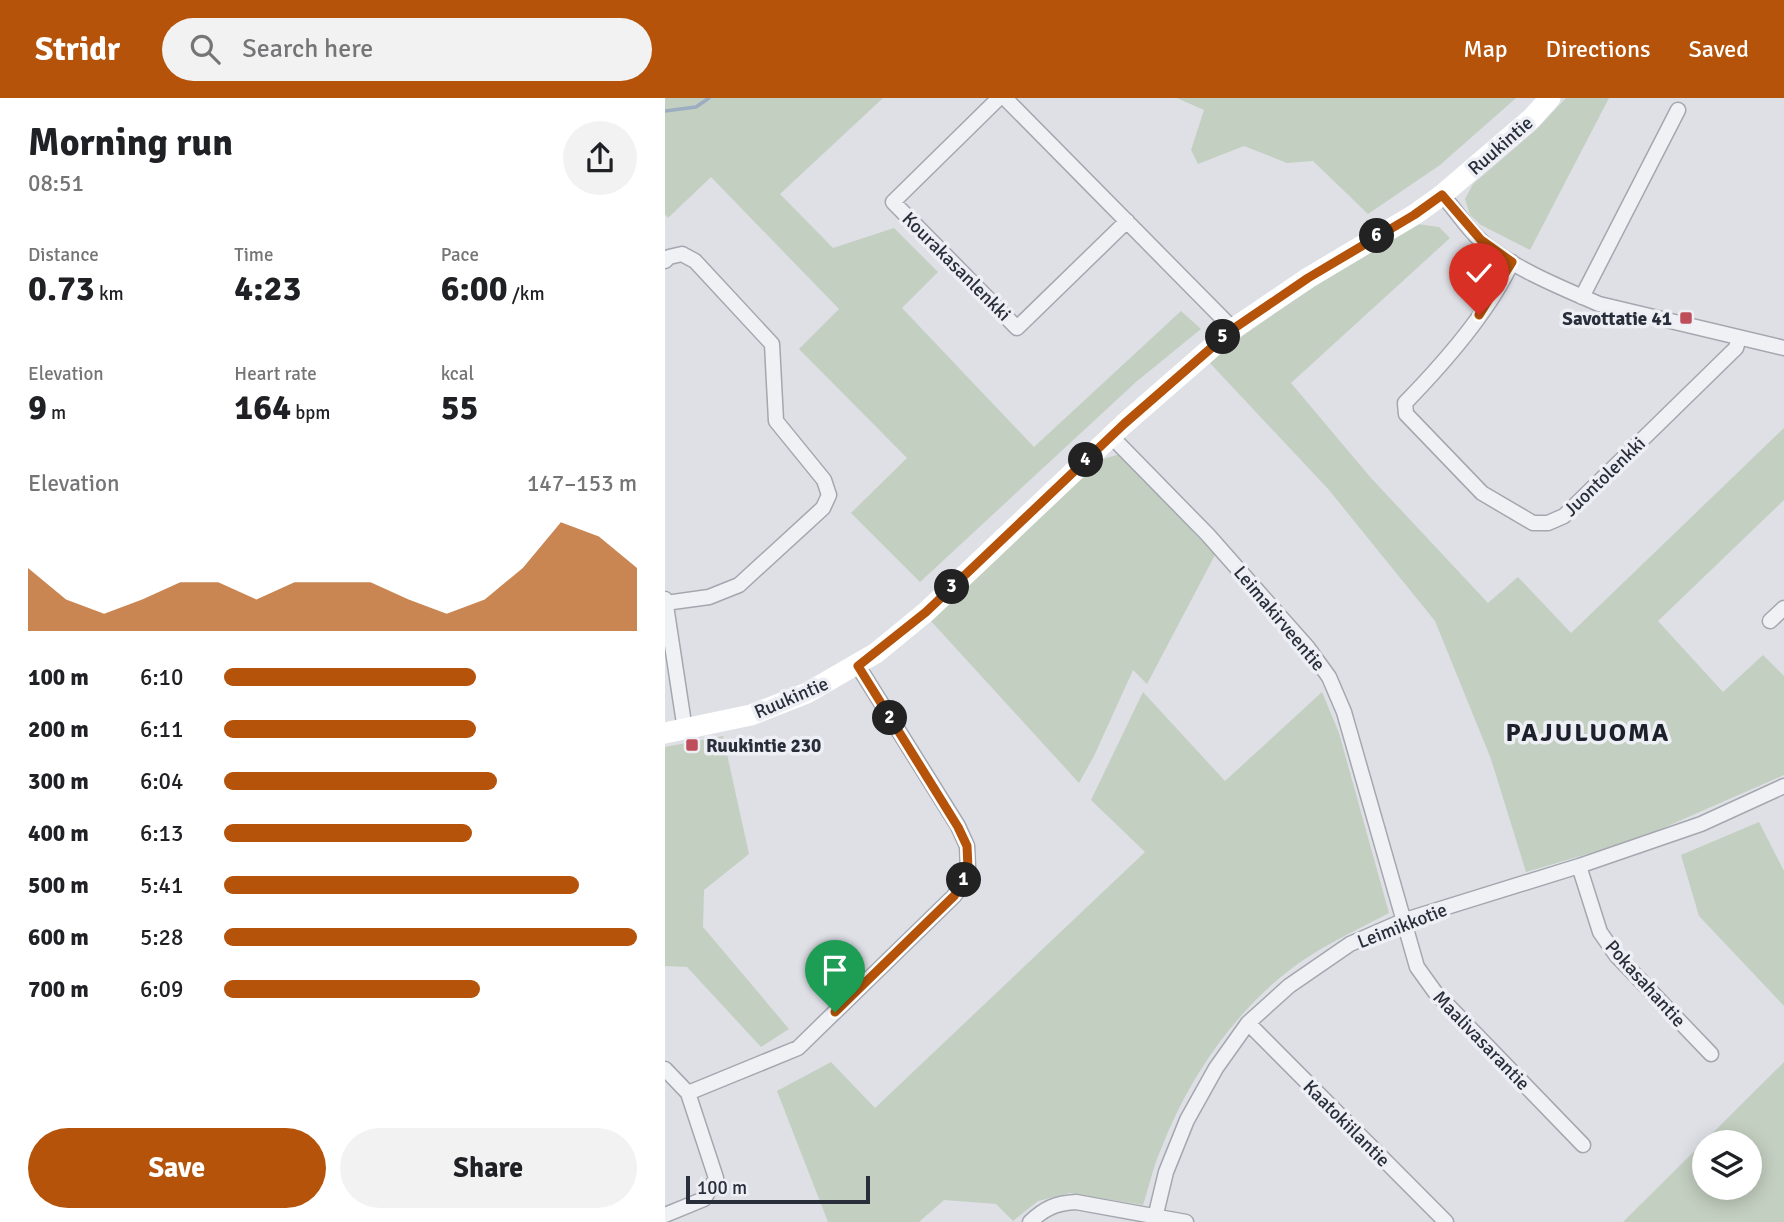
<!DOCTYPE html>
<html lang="en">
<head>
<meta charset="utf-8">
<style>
	:root { --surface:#fff; --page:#f2f2f2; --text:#202124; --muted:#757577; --accent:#b45309 }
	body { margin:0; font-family:Signika,sans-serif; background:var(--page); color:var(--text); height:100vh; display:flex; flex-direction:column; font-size:26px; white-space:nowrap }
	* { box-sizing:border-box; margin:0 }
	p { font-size:23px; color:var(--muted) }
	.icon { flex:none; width:38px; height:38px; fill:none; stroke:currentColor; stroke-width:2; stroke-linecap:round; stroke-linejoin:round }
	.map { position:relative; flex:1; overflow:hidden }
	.drawer { display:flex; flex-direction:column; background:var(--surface); width:665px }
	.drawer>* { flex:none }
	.tools { position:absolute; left:1027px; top:1032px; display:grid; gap:14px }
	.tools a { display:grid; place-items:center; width:70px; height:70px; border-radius:50%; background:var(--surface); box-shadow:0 4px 18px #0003; font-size:35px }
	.scale { position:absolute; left:21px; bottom:18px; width:184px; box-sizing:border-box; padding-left:7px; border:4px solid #292e3b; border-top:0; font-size:19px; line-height:24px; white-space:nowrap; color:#292e3b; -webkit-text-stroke:5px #edeff4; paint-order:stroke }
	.pin { position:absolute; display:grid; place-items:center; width:60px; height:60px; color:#fff; margin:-72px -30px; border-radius:50% 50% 50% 0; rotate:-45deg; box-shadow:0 0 7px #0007 }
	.pin .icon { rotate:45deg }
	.km { position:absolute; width:35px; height:35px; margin:-18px; border-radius:50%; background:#222; color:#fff; font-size:19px; line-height:35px; text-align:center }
	.round { display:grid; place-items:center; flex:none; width:74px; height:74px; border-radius:37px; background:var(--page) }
	.headline { display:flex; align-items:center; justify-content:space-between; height:119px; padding:0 28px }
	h1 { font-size:38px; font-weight:700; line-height:52px }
	.stats { display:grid; grid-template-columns:repeat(3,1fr); gap:10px; height:119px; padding:7px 28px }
	.stats div { display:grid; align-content:center }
	.stats b { font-size:35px; font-weight:700 }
	.stats small { font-size:19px; font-weight:400 }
	.stats p { font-size:19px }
	.chart { height:196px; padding:14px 28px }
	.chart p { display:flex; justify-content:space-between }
	.chart svg { width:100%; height:126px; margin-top:7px; fill:var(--accent); opacity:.7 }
	.action { display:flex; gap:14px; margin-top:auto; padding:14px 28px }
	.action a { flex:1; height:80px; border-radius:42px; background:var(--accent); color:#fff; font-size:28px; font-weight:700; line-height:80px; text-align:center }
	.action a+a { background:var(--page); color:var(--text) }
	ul { padding:0 28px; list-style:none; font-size:23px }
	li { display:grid; grid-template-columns:112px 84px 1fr; align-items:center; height:52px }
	li i { height:18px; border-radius:9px; background:var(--accent) }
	header { display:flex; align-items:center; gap:42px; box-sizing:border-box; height:98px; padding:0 35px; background:var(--accent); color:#fff }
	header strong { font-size:33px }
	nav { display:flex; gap:38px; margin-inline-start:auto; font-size:24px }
	.search { width:490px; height:63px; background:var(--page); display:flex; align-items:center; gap:18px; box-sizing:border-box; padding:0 24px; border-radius:38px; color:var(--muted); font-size:26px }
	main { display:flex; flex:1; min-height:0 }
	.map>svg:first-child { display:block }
	.green { fill:#c3cfc0; fill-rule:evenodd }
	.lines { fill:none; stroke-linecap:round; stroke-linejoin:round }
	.stream { stroke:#9cadc2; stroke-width:3.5 }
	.street-casing { stroke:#a4a7af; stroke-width:17 }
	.street { stroke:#f0f1f5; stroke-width:14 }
	.secondary { stroke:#fff; stroke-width:21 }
	.route-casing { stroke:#fff; stroke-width:14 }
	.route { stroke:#b45309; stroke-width:9 }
	.poi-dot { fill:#be4f5a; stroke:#edeff4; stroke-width:2.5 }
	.labels { text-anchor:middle; stroke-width:7; stroke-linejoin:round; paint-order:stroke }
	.street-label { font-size:19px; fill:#292e3b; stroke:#edeff4 }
	.poi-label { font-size:19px; font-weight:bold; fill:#292e3b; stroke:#edeff4; text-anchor:end }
	.district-label { font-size:26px; font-weight:bold; letter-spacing:2px; fill:#1b202b; stroke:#edeff4 }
</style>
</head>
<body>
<header>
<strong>Stridr</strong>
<div class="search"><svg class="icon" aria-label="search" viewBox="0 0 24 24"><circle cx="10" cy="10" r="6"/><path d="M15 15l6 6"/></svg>Search here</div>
<nav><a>Map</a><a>Directions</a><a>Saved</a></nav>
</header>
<main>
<section class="drawer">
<div class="headline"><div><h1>Morning run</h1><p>08:51</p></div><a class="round"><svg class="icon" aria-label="share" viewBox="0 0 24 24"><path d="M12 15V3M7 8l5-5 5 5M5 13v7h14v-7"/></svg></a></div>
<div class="stats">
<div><p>Distance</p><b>0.73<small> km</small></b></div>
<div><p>Time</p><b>4:23</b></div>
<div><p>Pace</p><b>6:00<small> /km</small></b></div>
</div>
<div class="stats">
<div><p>Elevation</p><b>9<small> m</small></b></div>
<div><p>Heart rate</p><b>164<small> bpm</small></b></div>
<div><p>kcal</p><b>55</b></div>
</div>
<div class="chart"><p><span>Elevation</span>147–153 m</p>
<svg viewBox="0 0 160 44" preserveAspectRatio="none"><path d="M0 44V22L10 33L20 38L30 33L40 27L50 27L60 33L70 27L80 27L90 27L100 33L110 38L120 33L130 22L140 6L150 11L160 22V44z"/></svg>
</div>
<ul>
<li><b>100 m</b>6:10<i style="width:61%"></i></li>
<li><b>200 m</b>6:11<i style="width:61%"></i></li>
<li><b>300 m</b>6:04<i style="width:66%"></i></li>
<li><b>400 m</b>6:13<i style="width:60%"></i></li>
<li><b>500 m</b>5:41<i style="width:86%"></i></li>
<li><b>600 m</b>5:28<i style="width:100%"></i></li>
<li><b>700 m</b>6:09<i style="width:62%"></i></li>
</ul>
<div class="action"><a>Save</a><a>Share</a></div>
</section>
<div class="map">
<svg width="1119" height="1124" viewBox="0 0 1119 1124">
	<rect width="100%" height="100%" fill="#dee0e6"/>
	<path class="green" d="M0 0H218L115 96 168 150 229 130 273 174 237 210 369 349 516 213 536 231 471 284 255 484 186 415 242 360 134 251 174 211 46 79 3 120 0 116Z
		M512 0H851L775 67 703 116 648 63 622 65 579 48 533 66 526 52 539 12Z
		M901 0H944L865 152 816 127 805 117 800 101 808 86 871 32Z
		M752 126 774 129 785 140 626 285 706 380 823 505 853 479 906 535 1119 330V402L993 523 1058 594 1098 557 1119 578V677L973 741 861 774 826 661 770 523 664 392 544 264C610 211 679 169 752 126Z
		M455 356 550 457 482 586 468 572 429 658 414 685 265 522 438 361Z
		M478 594 560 683 657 594 674 635 724 815C690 833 652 850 622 874 565 919 522 984 496 1051 488 1069 484 1089 478 1107L405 1095 373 1103 348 1123 331 1106 279 1102 254 1124H163L112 993 166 964 210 1010 480 754 426 702Z
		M58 638 84 756 39 792 38 829 124 931 96 949 22 869 0 868V649Z
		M1094 724 1119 773V908L1034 818 1016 757Z
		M1119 964V1124H958ZM1040 1045H1085V1090H1040Z"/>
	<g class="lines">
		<path class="stream" d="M0 13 31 9 44 0"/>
		<g class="street-casing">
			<path id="street" d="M334 0 228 104 352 230 462 123
				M340 0 568 231
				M777 97C790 111 801 129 815 142 843 168 899 191 934 206L1119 250
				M0 163 4 159 17 156 30 163 107 246 111 323 159 382 164 397 158 410 74 487 44 499 0 505
				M847 164C825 212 777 267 740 305L741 316 817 395 868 425H883L899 418 1071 250 1074 240
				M917 199 1013 12
				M446 338 543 437 643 550 664 579 679 614 752 869 770 894 918 1047
				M0 501 20 632
				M1105 523 1119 510
				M914 768 935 834 951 857 1046 956
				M583 925 781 1124
				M0 971 23 995 51 1080 39 1101 0 1117
				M23 995 133 950 289 798 297 786 303 770 302 748 293 728 193 568
				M365 1124C380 1110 391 1105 411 1104L521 1124
				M489 1124 501 1074 522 1022 551 970 583 925 624 888 685 846 740 822 914 768 1036 726 1119 688"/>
		</g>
		<use href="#street" class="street"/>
		<path class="secondary" d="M0 635 86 617 142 595 211 555 261 514 459 326 568 231 643 180 749 117 777 97 867 20 885 0"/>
	</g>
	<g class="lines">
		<g class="route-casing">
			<path id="route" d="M170 914 289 798 297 786 303 770 302 748 293 729 193 568 261 514 459 326 568 231 643 180 749 117 777 97 816 142 847 164 814 217"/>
		</g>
		<use href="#route" class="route"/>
	</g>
	<g class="poi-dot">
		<rect x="1014" y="213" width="14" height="14" rx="3.5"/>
		<rect x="20" y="640" width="14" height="14" rx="3.5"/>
	</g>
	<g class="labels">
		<g class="street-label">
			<text transform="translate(835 47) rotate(-41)" y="7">Ruukintie</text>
			<text transform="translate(292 168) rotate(45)" y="7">Kourakasanlenkki</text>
			<text transform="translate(939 378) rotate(-44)" y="7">Juontolenkki</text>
			<text transform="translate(615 520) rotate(50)" y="7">Leimakirveentie</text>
			<text transform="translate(126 599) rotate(-23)" y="7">Ruukintie</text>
			<text transform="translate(737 827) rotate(-21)" y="7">Leimikkotie</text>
			<text transform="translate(981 885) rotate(48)" y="7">Pokasahantie</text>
			<text transform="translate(817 942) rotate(46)" y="7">Maalivasarantie</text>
			<text transform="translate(682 1025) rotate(45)" y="7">Kaatokiilantie</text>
		</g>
		<g class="poi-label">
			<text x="1007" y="227">Savottatie 41</text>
			<text x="41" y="654" text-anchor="start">Ruukintie 230</text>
		</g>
		<g class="district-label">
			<text x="923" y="643">PAJULUOMA</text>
		</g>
	</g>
</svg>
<div class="tools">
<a><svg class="icon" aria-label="layers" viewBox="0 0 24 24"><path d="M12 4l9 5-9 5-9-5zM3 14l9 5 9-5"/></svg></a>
</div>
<div class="scale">100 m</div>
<div class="pin" style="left:170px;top:914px;background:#1e9e55"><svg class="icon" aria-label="arrive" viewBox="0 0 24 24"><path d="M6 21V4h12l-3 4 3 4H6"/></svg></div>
<div class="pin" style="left:814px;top:217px;background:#d93025"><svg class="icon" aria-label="check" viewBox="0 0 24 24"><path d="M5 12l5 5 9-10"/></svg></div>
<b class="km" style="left:299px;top:782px">1</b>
<b class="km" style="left:225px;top:620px">2</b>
<b class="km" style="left:287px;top:489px">3</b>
<b class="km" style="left:421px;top:362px">4</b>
<b class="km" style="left:558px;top:239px">5</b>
<b class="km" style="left:712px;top:138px">6</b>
</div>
</main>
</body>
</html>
